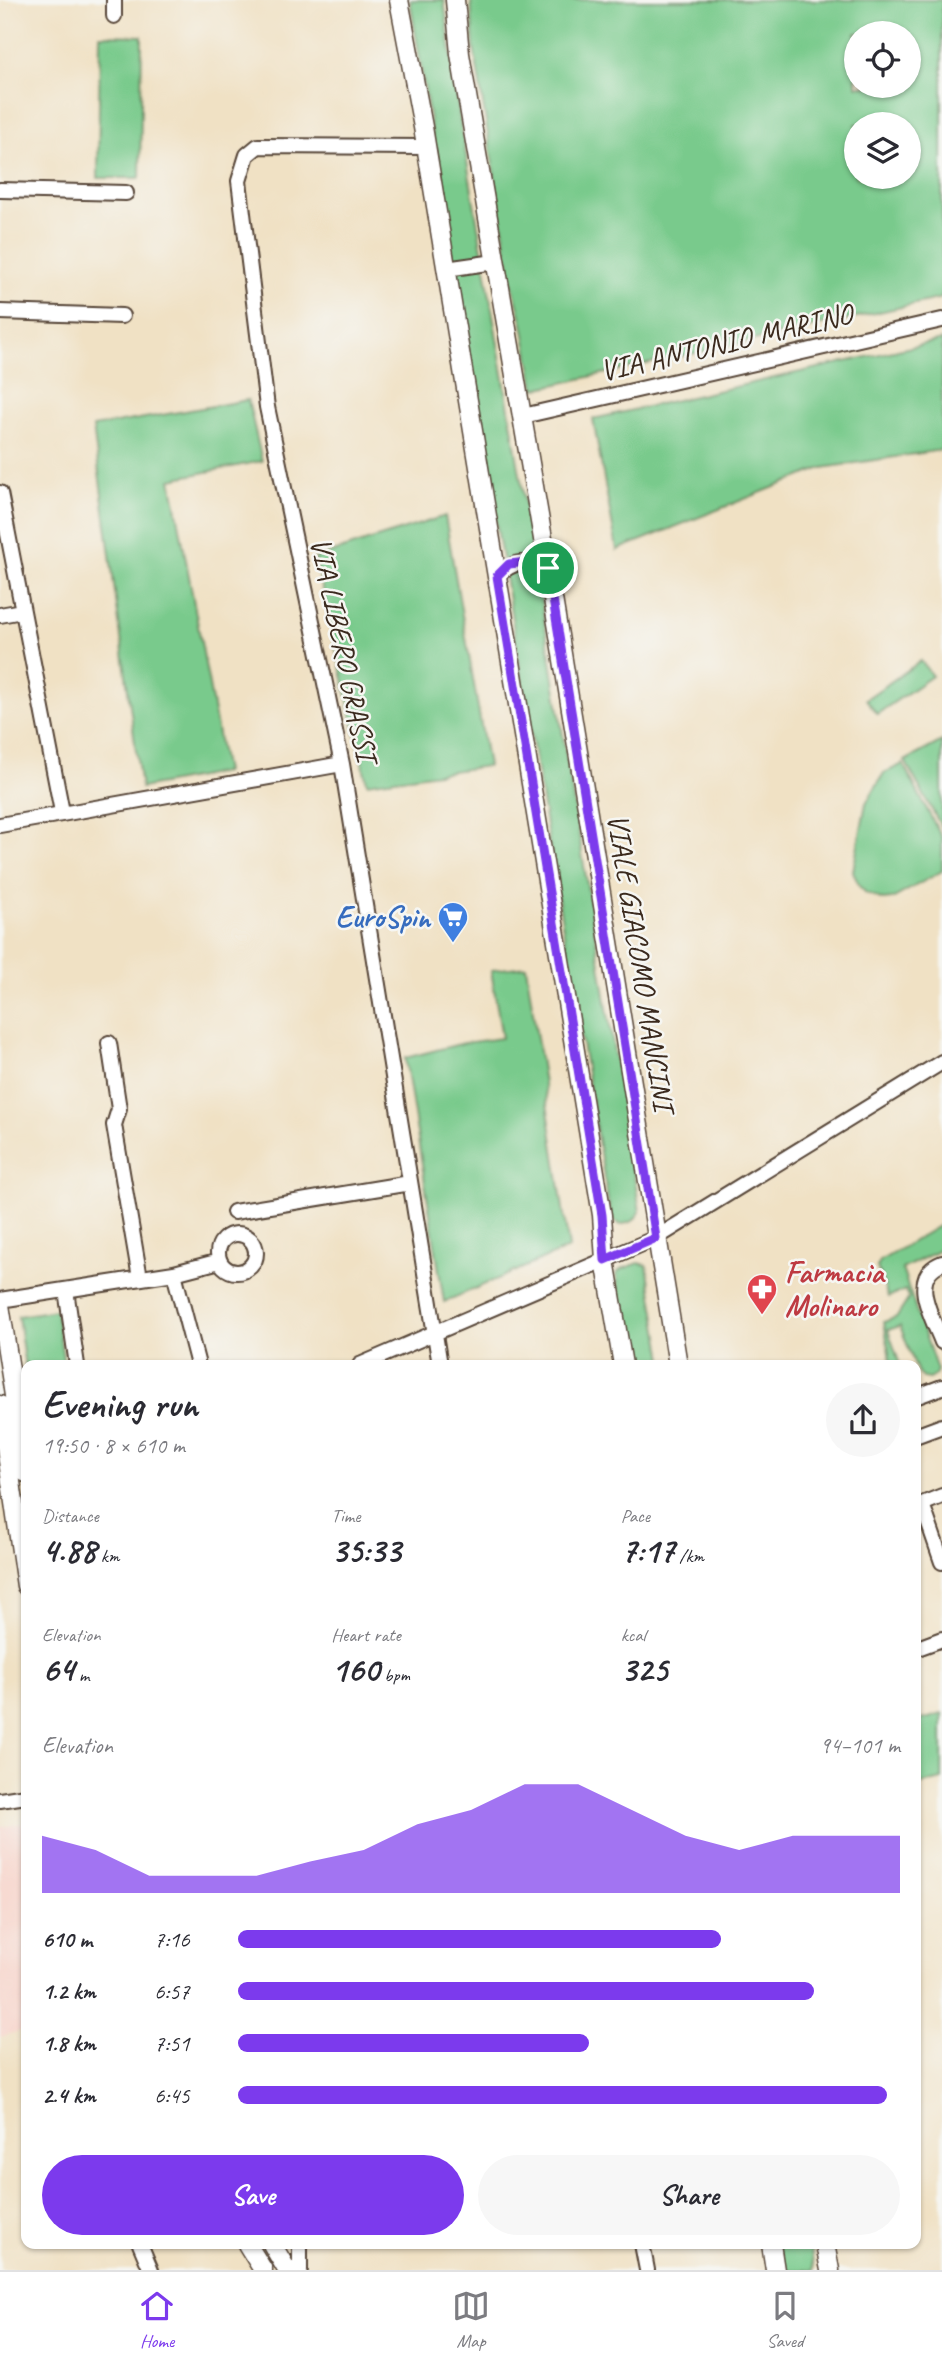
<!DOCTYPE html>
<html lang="en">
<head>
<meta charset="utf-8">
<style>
	:root { --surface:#fff; --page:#f7f7f7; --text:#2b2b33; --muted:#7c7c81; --line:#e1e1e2; --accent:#7c3aed }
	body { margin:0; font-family:Caveat,sans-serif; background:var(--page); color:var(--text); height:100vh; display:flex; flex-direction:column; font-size:26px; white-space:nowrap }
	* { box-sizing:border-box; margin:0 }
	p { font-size:23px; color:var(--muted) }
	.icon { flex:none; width:38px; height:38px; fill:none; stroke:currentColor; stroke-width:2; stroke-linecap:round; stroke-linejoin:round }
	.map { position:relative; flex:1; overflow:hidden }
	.panel { position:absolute; left:21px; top:1360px; width:900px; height:889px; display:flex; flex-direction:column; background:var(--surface); border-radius:14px; box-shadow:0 2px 5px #0004 }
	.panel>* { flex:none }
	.buttons { position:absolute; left:844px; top:21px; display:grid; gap:14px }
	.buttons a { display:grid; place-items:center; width:77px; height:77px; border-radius:50%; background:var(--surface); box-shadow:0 2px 5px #0004; font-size:35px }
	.pin { position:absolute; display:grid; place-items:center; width:60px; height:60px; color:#fff; margin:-30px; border:4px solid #fff; border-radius:50%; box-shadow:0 2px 7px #0007 }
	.round { display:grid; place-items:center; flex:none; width:74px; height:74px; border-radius:37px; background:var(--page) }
	.headline { display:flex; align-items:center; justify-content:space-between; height:119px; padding:0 21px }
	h1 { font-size:38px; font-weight:700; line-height:52px }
	.figures { display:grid; grid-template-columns:repeat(3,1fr); gap:10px; height:119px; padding:7px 21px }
	.figures div { display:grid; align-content:center }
	.figures b { font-size:35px; font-weight:700 }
	.figures small { font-size:19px; font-weight:400 }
	.figures p { font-size:19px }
	.chart { height:196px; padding:14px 21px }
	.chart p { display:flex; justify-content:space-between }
	.chart svg { width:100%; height:126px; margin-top:7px; fill:var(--accent); opacity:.7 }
	.primary-button { display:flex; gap:14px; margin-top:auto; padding:14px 21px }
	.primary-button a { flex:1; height:80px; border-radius:42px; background:var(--accent); color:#fff; font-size:28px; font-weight:700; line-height:80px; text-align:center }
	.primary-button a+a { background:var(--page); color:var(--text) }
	ul { padding:0 21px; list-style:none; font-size:23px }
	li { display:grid; grid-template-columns:112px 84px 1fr; align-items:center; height:52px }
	li i { height:18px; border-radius:9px; background:var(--accent) }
	.tab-bar { display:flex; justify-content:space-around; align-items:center; height:98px; border-top:2px solid var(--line); background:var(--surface); font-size:19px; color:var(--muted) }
	.tab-bar a { display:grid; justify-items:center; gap:4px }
	.tab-bar .current { color:var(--accent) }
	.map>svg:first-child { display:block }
	.built { fill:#f7d1c7 }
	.green { fill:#79ca8c; stroke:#5a7a55; stroke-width:2; fill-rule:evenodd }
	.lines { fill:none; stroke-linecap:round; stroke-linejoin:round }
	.minor-casing { stroke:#564537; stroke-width:18 }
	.tertiary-casing { stroke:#564537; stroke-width:21 }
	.minor { stroke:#fff; stroke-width:14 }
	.tertiary { stroke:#fff; stroke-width:18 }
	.route-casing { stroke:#fff; stroke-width:14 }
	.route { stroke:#7c3aed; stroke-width:9 }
	.labels { text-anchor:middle; stroke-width:5; stroke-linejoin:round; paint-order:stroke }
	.street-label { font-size:30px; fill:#3b2a1e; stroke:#f6f6f2 }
	.shop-label { font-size:30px; font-weight:bold; fill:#366cbe; stroke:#f6f6f2; text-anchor:end }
	.health-label { font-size:30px; font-weight:bold; fill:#be3a42; stroke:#f6f6f2; text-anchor:start }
</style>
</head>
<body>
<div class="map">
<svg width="942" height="2270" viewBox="0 0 942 2270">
	<rect width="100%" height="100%" fill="#f6f6f2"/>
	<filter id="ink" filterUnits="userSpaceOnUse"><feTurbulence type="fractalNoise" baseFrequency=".0143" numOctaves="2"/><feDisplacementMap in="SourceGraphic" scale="14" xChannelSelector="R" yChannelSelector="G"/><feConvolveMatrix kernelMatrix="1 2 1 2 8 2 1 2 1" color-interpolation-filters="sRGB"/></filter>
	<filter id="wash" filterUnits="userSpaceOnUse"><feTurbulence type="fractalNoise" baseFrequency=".00686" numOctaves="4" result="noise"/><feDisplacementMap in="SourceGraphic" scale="28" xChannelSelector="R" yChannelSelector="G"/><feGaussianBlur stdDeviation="1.57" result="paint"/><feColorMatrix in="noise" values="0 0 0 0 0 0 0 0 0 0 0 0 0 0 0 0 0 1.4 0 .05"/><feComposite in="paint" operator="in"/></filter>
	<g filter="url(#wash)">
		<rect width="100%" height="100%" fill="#f0e1c4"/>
		<path class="built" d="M26 1823V2029L0 2037V1827Z"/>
		<path class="green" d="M410 0H444L460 120 538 581 640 1212 633 1221 621 1225 611 1219Z
			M471 0H942V298L535 389 523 324 512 283 474 48ZM856 33H908V86H856ZM856 124H908V177H856Z
			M100 35 142 36 140 178H98Z
			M942 340V450L822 468 617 550 593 419Z
			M248 400 262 461 171 479 225 772 141 788 93 427Z
			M445 516 488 766 367 783 315 558Z
			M921 661 932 676 877 714 866 699Z
			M942 741V828L905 761Z
			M903 764 942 838V871L892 899 883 900 866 893 859 886 853 871 866 803 884 773Z
			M526 966 569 1248 444 1302 405 1058 464 1043 502 1038 491 970Z
			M942 1224V1249L902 1269 937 1370 935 1375 929 1379 923 1378 918 1373 900 1326 888 1330 900 1365H891L884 1322 897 1317 909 1298 906 1290 888 1297 877 1267 880 1261Z
			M639 1263 647 1265 664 1365H631L616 1274 622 1269Z
			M56 1310 64 1365H26V1375L18 1316Z
			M942 1714V1779L915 1786V1722Z
			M777 2244H810L814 2270H781Z"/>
	</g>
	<g filter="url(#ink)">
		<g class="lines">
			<g class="minor-casing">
				<path id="minor" d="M114 0V16
					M426 147 258 146 247 155 239 181 267 407 342 764 440 1365
					M0 190 126 193
					M446 269 495 262
					M0 312 122 316
					M523 416 942 320
					M0 493 62 812
					M497 576C515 559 525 561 548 568
					M0 615 22 611
					M0 825 342 764
					M109 1043 119 1109 114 1125 140 1278
					M234 1212 410 1183
					M218 1253a19 19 0 1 1 38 0a19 19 0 1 1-38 0Z
					M942 1263C907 1277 933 1318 942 1342
					M174 1273 220 1261
					M66 1290 77 1365
					M0 1300 174 1273 198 1365
					M360 1365 656 1238 942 1062
					M915 1397 942 1387
					M915 1436 942 1426
					M922 1504 942 1496
					M915 1506 922 1504 942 1562
					M915 1649 942 1639
					M0 1800 26 1796
					M140 2244 151 2270
					M300 2244V2270
					M642 2244 647 2270"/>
			</g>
			<g class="tertiary-casing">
				<path id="tertiary" d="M399 0 423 127 602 1215 605 1260 623 1365
					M455 0 460 54 470 113 548 568 678 1365
					M0 1305 26 1473
					M0 1405 26 1586
					M247 2244 263 2270
					M272 2244 287 2270
					M771 2244 775 2270
					M825 2244 830 2270"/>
			</g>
			<use href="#minor" class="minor"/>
			<use href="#tertiary" class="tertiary"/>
		</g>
	</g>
	<g class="lines" filter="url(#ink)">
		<g class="route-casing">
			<path id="route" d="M528 562 548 568 656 1238 605 1260 602 1215 497 576 509 564Z"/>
		</g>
		<use href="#route" class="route"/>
	</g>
	<defs>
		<g id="supermarket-pin" transform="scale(1.575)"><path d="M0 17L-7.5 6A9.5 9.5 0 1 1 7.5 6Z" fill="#3f7fe0" stroke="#f6f6f2"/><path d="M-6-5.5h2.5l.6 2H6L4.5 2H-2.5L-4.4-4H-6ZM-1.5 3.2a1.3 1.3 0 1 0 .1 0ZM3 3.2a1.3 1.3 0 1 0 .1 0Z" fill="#fff"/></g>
		<g id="pharmacy-pin" transform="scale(1.575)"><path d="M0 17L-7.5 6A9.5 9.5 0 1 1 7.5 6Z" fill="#e0444e" stroke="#f6f6f2"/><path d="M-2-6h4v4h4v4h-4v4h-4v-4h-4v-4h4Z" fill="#fff"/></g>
	</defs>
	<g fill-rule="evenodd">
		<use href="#supermarket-pin" x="453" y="917"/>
		<use href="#pharmacy-pin" x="762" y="1289"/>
	</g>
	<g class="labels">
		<g class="street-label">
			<text transform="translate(726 342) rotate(-13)" y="10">VIA ANTONIO MARINO</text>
			<text transform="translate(344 649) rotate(78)" y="10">VIA LIBERO GRASSI</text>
			<text transform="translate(641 962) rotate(81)" y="10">VIALE GIACOMO MANCINI</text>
		</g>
		<g class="shop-label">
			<text x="430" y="927">EuroSpin</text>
		</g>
		<g class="health-label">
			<text x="785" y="1282">Farmacia<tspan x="785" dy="34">Molinaro</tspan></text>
		</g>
	</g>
</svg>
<div class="buttons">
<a><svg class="icon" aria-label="locate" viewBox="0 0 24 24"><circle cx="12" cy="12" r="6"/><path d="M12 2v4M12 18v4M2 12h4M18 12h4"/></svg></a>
<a><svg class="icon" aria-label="layers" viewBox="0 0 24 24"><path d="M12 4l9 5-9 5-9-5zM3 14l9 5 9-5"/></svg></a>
</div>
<div class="pin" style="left:548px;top:568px;background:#1e9e55"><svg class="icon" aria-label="arrive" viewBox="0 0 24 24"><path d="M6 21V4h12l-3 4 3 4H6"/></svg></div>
<section class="panel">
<div class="headline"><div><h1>Evening run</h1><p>19:50 · 8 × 610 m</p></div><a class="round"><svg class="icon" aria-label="share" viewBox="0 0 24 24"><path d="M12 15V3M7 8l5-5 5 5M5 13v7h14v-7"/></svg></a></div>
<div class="figures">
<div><p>Distance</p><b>4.88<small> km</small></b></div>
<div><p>Time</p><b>35:33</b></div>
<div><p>Pace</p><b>7:17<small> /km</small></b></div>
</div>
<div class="figures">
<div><p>Elevation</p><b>64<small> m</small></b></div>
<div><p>Heart rate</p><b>160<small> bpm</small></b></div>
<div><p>kcal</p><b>325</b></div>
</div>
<div class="chart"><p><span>Elevation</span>94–101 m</p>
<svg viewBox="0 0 160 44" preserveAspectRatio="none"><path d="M0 44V24L10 29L20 38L30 38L40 38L50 33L60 29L70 20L80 15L90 6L100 6L110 15L120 24L130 29L140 24L150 24L160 24V44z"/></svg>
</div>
<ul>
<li><b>610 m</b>7:16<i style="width:73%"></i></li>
<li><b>1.2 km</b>6:57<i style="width:87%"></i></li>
<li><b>1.8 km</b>7:51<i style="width:53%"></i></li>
<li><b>2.4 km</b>6:45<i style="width:98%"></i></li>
</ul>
<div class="primary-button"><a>Save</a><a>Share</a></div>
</section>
</div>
<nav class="tab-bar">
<a class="current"><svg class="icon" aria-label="home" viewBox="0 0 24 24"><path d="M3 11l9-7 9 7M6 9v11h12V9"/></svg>Home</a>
<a><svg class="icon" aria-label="map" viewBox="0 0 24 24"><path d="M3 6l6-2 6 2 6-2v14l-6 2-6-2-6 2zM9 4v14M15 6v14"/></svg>Map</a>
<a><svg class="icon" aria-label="saved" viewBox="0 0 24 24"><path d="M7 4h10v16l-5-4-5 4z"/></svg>Saved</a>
</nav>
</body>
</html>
